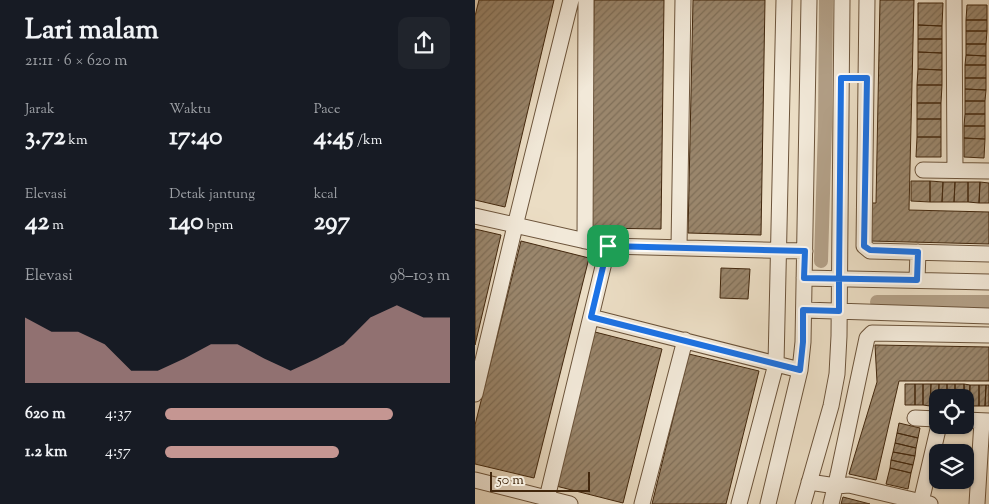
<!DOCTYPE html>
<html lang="id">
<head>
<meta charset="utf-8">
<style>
	:root { --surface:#171b24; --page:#20242c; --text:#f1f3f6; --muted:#9ea1a6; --accent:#c59692 }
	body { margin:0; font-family:"Sorts Mill Goudy",serif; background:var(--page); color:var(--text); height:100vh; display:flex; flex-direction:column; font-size:19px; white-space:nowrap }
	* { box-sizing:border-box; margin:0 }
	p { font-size:16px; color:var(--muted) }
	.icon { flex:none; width:28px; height:28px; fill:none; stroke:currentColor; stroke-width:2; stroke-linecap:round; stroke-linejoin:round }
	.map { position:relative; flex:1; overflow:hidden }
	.details { display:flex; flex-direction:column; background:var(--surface); width:475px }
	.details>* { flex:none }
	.tools { position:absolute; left:454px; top:389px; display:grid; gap:10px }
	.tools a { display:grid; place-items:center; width:45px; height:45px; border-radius:10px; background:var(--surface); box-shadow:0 1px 4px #0004; font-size:25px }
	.scale { position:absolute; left:15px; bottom:12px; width:100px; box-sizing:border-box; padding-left:5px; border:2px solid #42270d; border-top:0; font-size:14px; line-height:18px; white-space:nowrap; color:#42270d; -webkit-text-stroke:4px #f2e9d9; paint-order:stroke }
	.pin { position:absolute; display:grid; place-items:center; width:42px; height:42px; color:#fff; margin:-21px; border-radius:10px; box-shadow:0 2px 8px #0006 }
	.round { display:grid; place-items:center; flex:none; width:52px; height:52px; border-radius:10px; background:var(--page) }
	.overview { display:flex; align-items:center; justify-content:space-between; height:85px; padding:0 25px }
	h1 { font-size:28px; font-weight:800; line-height:38px }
	.metrics { display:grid; grid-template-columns:repeat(3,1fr); gap:8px; height:85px; padding:5px 25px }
	.metrics div { display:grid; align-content:center }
	.metrics b { font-size:25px; font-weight:800 }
	.metrics small { font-size:14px; font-weight:400 }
	.metrics p { font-size:14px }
	.chart { height:140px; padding:10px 25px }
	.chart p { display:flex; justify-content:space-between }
	.chart svg { width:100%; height:90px; margin-top:5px; fill:var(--accent); opacity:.7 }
	ul { padding:0 25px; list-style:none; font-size:16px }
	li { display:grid; grid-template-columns:80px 60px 1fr; align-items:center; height:38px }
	li i { height:12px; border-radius:6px; background:var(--accent) }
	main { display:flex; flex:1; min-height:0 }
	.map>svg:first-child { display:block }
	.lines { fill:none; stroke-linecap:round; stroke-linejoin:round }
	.canal { stroke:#b29f86; stroke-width:14 }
	.building { fill:url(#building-hatch); stroke:#42270d }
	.minor-casing { stroke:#6c543b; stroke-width:17 }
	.minor { stroke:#f2e9d9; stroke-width:15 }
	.route-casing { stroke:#fff; stroke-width:10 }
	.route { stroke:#1a73e8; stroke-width:6 }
</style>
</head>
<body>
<main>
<section class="details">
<div class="overview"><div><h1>Lari malam</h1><p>21:11 · 6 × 620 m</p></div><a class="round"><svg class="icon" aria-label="share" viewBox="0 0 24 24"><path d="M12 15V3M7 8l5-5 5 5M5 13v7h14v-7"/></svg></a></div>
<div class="metrics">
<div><p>Jarak</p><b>3.72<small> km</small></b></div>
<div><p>Waktu</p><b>17:40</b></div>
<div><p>Pace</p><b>4:45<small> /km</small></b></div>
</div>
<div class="metrics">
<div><p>Elevasi</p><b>42<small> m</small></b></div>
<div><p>Detak jantung</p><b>140<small> bpm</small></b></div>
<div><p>kcal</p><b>297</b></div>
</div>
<div class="chart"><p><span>Elevasi</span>98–103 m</p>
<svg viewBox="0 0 160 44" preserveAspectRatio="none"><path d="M0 44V12L10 19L20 19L30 25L40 38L50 38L60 32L70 25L80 25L90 32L100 38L110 32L120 25L130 12L140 6L150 12L160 12V44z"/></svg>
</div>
<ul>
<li><b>620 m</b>4:37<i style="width:80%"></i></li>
<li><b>1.2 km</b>4:57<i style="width:61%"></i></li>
</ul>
</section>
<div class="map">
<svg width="514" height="504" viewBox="0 0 514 504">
	<defs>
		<pattern id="building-hatch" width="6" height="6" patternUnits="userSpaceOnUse" patternTransform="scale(1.25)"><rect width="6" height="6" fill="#9a866c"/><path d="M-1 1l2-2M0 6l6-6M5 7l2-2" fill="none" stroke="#7f6e57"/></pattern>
	</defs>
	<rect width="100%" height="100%" fill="#ebddc4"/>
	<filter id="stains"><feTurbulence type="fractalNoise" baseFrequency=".004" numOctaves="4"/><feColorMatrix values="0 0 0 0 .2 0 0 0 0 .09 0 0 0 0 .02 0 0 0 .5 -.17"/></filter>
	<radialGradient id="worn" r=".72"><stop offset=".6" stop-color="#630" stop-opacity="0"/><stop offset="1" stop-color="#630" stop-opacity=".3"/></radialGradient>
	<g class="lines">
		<path class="canal" d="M346 261 350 126 351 0
			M402 302H514"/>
	</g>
	<path class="building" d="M4 0H79L30 207 0 200V16Z
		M119 0H189L186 229 117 228Z
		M218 0H290L286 235 213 233Z
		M405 0H439L434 210 514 212V244L395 241 396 203H401Z
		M443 3H468L467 26 443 25Z
		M492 5H512V20H491Z
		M491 20H512V31H491Z
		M443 25 467 26V39H443Z
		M491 31H512L511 44H491Z
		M443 39H467V53L443 52Z
		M491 44H511V56L491 55Z
		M443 52 467 53V70L443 69Z
		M491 55 511 56V65H490Z
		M490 65H511V78H490Z
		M443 69 467 70V85H442Z
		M490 78H511V90L490 89Z
		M442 85H467L466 103H442Z
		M490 89 511 90 510 101H490Z
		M490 101H510V114H490Z
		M442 103H466V119H442Z
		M490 114H510V126H489Z
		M442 119H466V137H442Z
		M489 126H510V139L489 138Z
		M442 137H466V157H441Z
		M489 138 510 139 509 158 489 157Z
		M436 181H455V202L436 201Z
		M455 181 468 182 467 202H455Z
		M468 182H480L479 202H467Z
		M480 182H493V202H479Z
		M493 182H505L504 203 493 202Z
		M505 182 514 183V203H504Z
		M0 229 26 235 0 345Z
		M46 241 114 258 59 478 0 464V425Z
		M246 268 275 269 273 299 245 298Z
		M120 332 187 349 148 503 81 486Z
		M400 345 514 347V381H424L401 480 374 474 402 382Z
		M214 354 284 371 251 504H177Z
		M430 384H440V405H430Z
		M440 384H448V405H440Z
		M448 384H456L455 406 448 405Z
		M456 384H464L462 406H455Z
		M464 384H472V398H464Z
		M472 384H480V398H472Z
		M480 384H489V398H480Z
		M489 384 495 385 494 406H490Z
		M495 385H504V406H494Z
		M504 385H511L510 406H504Z
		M511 385H514V406H510Z
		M424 423 445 428 443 438 422 433Z
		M422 433 443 438 441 448 420 443Z
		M420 443 441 448 440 456 418 452Z
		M418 452 440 456 438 465 416 460Z
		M416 460 438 465 436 473 415 468Z
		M415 468 436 473 433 489 411 484Z
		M368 497 395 504H366Z"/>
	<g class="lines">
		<g class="minor-casing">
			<path id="minor" d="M392 0 389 246 395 251 514 254
				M479 0 480 170
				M448 170 514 171
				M0 216 133 246 330 251
				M110 241 111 0
				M204 247 208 0
				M329 278 514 282
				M442 280 443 252
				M329 310 514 316
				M116 317 325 370
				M0 394 40 226 96 0
				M440 418 462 419
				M490 420 514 421
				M0 480 95 504
				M334 482 361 486 374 485 455 504
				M72 498 133 246
				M446 502 464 425
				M167 504 210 340
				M264 504 301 364 309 0
				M293 504 325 370 328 342 334 0
				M328 504 356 406 362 374 364 336 367 0
				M356 504 363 475 392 338 397 333 514 335
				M502 504 507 421"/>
		</g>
		<use href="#minor" class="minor"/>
	</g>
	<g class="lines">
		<g class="route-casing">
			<path id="route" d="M133 246 116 317 325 370 328 342V310L364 311V279L366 78H392L389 246 395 250 443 252 442 280 329 278 330 251 133 246"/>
		</g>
		<use href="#route" class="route"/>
	</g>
	<rect width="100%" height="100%" filter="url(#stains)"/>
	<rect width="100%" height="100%" fill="url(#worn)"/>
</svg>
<div class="tools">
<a><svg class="icon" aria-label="locate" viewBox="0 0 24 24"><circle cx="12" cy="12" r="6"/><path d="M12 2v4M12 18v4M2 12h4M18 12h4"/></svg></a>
<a><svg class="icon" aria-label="layers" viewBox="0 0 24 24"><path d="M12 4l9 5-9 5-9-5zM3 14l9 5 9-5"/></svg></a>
</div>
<div class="scale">50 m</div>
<div class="pin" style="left:133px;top:246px;background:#1e9e55"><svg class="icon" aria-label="arrive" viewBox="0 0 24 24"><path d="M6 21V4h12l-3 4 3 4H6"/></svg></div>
</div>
</main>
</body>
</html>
